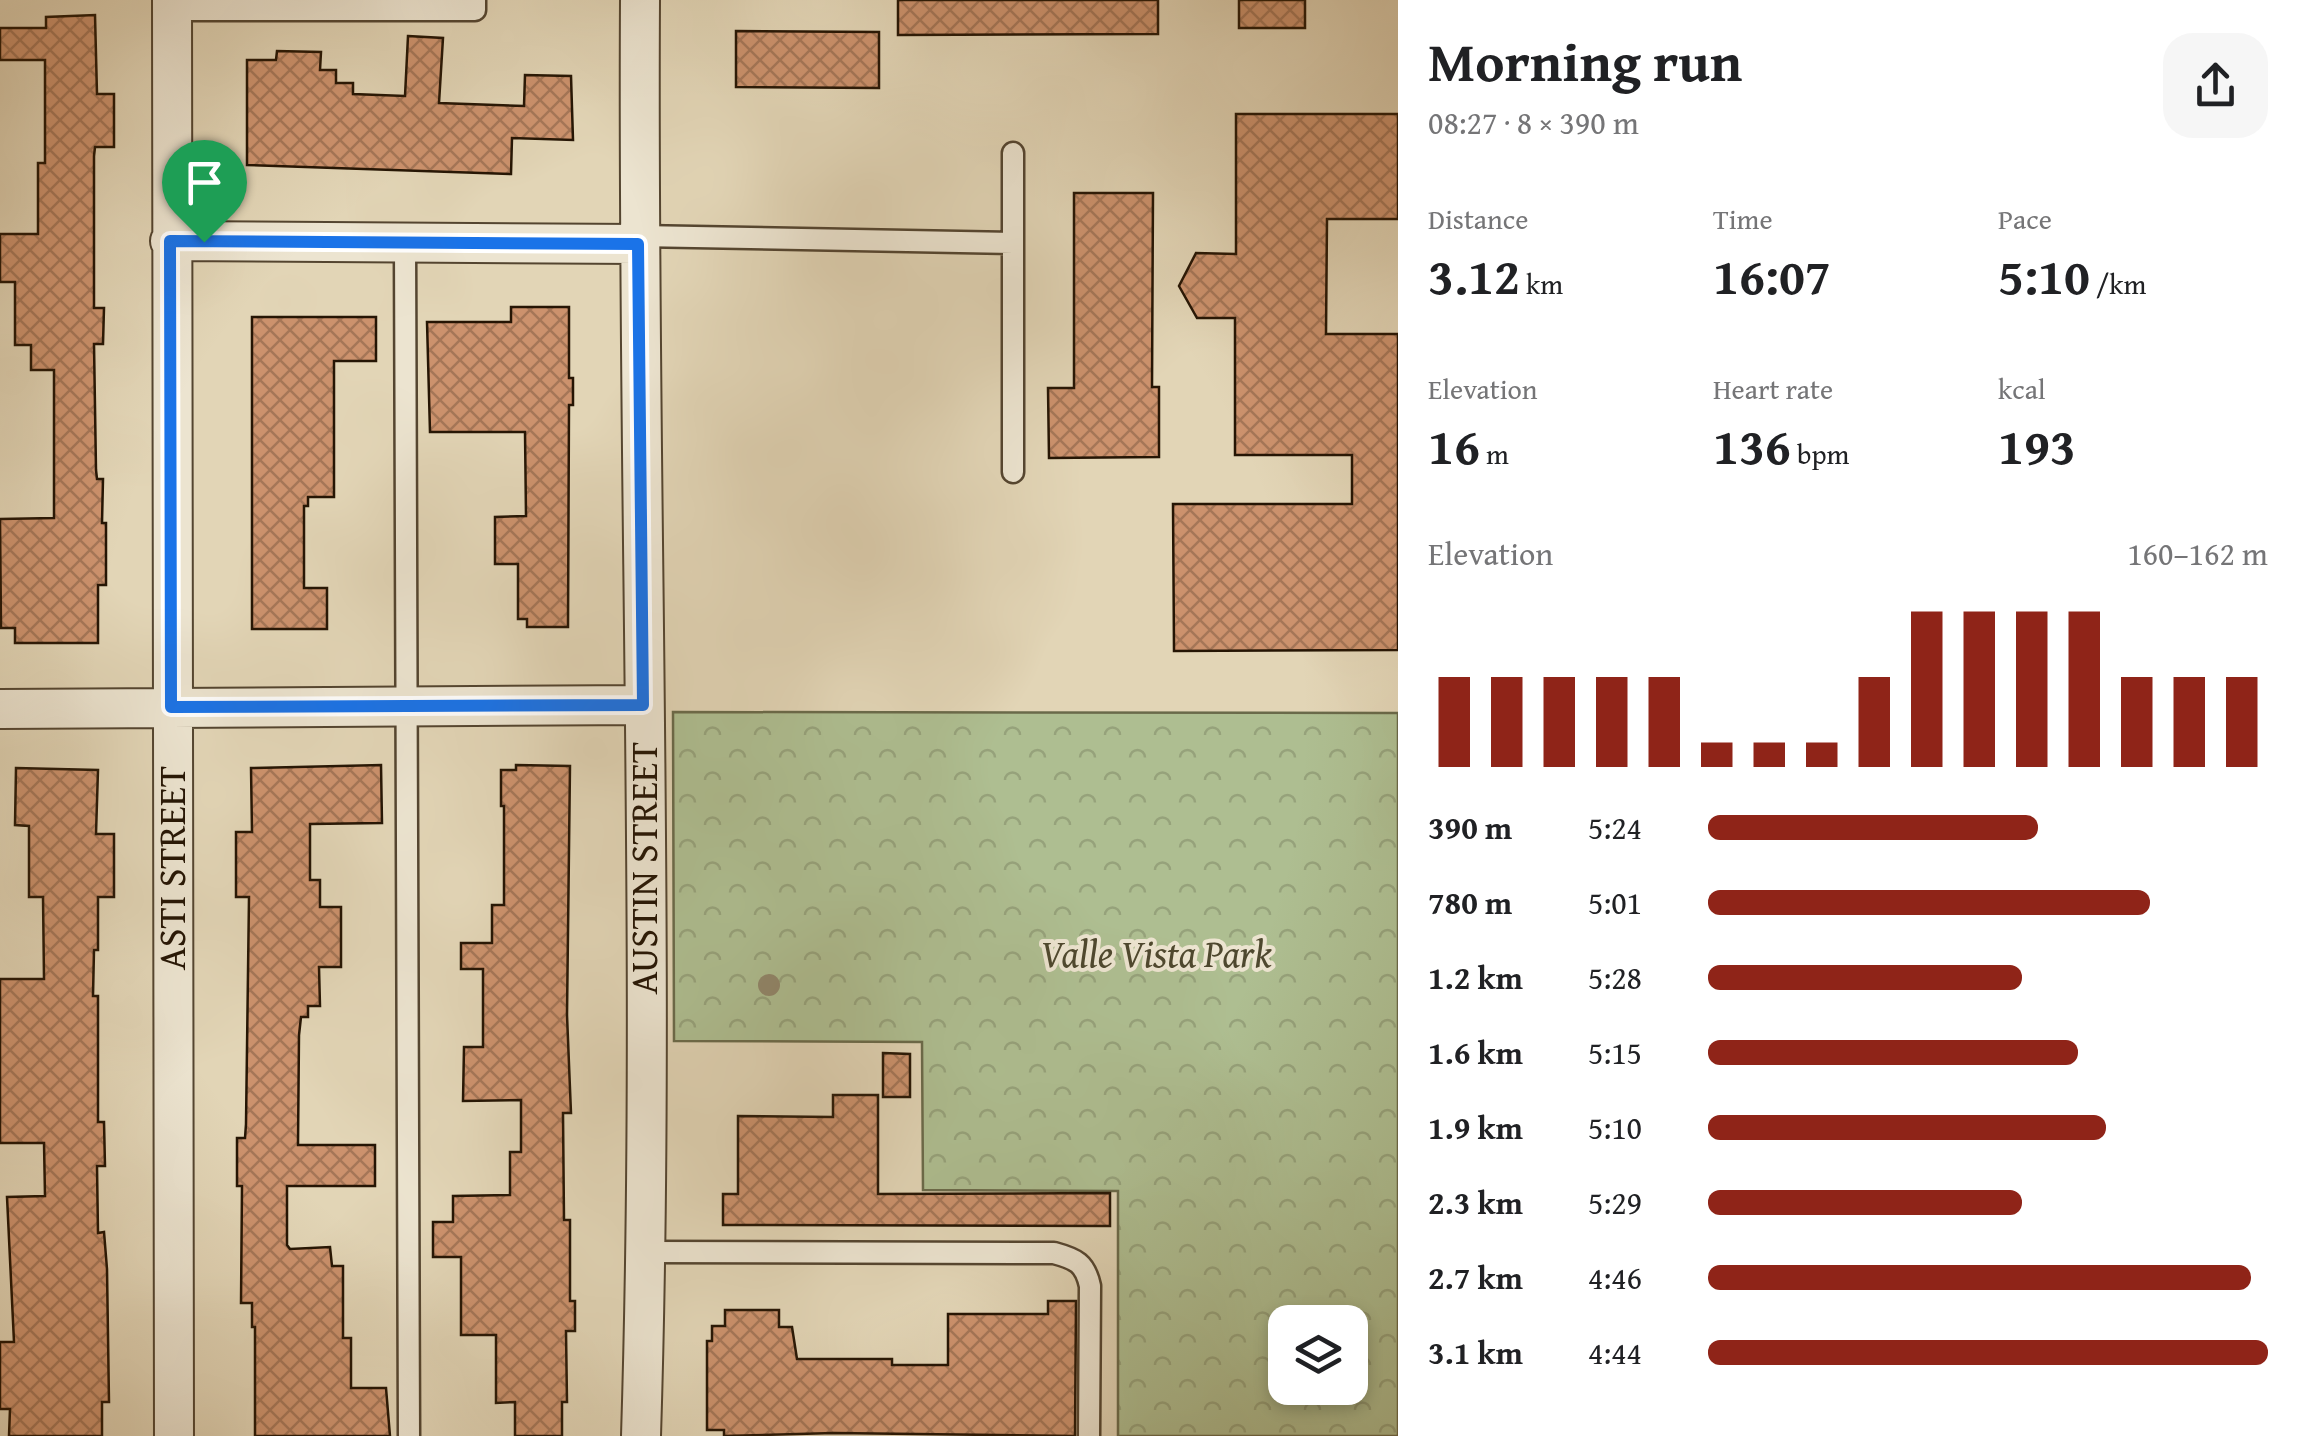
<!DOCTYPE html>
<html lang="en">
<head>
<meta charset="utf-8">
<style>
	:root { --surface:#fff; --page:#f6f6f6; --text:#202124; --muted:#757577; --accent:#8f2418 }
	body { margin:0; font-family:"Gentium Book Plus",serif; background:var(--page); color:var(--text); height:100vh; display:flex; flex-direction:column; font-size:38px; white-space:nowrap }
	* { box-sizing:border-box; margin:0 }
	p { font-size:32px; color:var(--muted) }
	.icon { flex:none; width:55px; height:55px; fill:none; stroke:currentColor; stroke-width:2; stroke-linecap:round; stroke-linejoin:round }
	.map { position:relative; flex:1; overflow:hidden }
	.details { display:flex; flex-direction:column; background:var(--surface); width:900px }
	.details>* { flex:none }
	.controls { position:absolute; left:1268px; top:1305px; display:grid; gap:20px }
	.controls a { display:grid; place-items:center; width:100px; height:100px; border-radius:20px; background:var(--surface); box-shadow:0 5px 15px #0003; font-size:50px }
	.pin { position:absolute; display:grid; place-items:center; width:85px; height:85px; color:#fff; margin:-102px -42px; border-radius:50% 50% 50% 0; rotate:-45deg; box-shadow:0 0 10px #0007 }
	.pin .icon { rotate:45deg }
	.round { display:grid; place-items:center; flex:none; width:105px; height:105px; border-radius:30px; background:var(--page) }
	.summary { display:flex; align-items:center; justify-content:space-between; height:170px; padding:0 30px }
	h1 { font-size:55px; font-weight:800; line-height:75px }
	.metrics { display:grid; grid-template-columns:repeat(3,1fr); gap:15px; height:170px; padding:10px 30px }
	.metrics div { display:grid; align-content:center }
	.metrics b { font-size:50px; font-weight:800 }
	.metrics small { font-size:28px; font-weight:400 }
	.metrics p { font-size:28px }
	.chart { height:280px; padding:20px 30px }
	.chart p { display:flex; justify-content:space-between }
	.chart svg { width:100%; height:180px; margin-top:10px; stroke:var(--accent); stroke-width:6 }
	ul { padding:0 30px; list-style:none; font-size:32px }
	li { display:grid; grid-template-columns:160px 120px 1fr; align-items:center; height:75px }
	li i { height:25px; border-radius:12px; background:var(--accent) }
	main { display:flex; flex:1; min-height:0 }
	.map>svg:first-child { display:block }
	.park { fill:url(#park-crowns); stroke:#6a6a4a; stroke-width:2.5; fill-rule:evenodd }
	.building { fill:url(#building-cross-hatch); stroke:#251504; stroke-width:2.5 }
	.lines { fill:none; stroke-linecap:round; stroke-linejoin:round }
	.service-casing { stroke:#544530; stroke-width:25 }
	.minor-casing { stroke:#544530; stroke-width:42 }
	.service { stroke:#ece4d0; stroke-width:20 }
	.minor { stroke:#ece4d0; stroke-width:38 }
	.tree { fill:#91876b }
	.route-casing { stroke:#fff; stroke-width:20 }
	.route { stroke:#1a73e8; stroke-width:12 }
	.labels { text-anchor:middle; stroke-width:8; stroke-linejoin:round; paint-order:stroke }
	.street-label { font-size:38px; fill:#251504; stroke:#ece4d0 }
	.park-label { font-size:38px; font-style:italic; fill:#4e482e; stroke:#ece4d0 }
</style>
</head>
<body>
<main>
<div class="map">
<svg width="1398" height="1436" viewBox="0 0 1398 1436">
	<defs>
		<pattern id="park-crowns" width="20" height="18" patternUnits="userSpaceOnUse" patternTransform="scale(2.5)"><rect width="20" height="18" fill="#aebe91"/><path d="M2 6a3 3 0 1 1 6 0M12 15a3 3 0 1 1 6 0" fill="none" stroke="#96a27b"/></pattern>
		<pattern id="building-cross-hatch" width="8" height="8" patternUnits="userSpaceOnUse" patternTransform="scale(2.5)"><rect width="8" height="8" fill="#cc926d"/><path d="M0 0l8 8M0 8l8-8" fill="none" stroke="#a57657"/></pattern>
	</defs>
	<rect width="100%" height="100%" fill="#e2d5b6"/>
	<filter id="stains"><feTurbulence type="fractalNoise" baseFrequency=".002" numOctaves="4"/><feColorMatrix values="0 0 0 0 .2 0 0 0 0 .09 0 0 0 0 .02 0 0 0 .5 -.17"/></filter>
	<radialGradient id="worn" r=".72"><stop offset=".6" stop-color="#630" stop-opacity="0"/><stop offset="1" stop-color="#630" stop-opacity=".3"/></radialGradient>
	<path class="park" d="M673 712 1398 713V1436H1118V1191L923 1190 922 1042 674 1041ZM1285 1322H1350V1388H1285Z"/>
	<path class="building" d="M898 0H1158V34L898 35Z
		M1239 0H1305V28H1239Z
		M95 15 97 94H114V147H95L94 156V308H104L103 344H94L96 470 97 479H103L102 523H106V585H98V643H15V628H1L0 519 54 518V370H31V345H15V282H0V234H38V163H45V60H0V28H46V17Z
		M736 31 879 32V88L736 87Z
		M408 36 443 38 439 103 524 106 525 75 571 76 573 140 512 138 511 174 247 165V60H276L277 51 321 52 320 70H336V83H353V94L405 96Z
		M1236 114H1398V219H1327L1326 334H1398V650L1174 651 1173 504H1352V455H1235V318H1197L1179 286 1196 253 1236 254Z
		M1074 193H1153L1152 387H1159V457L1049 458 1048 388H1074Z
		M511 307H569V378H573V405H569L568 627H527V619H518V564H495V517L526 516 525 432H430L427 322H511Z
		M252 317H376V361H334V497H308V506H304V588H327V629H252Z
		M381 765 382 823 310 824V880H320V907H341V967H319L320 1006H308V1017H301L299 1035 298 1145H375V1186H287V1245L290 1249 330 1247 332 1266H343V1338H351V1388H386L390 1436H255V1327H252V1303H241L242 1186H237V1138H245L246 1124 249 897H236V832H252L251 768Z
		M516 765 570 766 567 1015 571 1113H563L564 1220H570V1301H575V1331H566L567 1402H562V1436H515V1402L496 1403V1335H461V1257H433V1222H453V1196L510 1195V1152H521V1100L463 1101 464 1047H483V969H461V943H492V905H504V806H501V770H516Z
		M16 768 98 770 96 834H114V897H98V950H94L93 996H98V1122H104L105 1166H97L98 1233 104 1232 107 1269 109 1402H102V1436H9L10 1409H0V1342H14L7 1197 45 1196 44 1143H0V979H44L43 897H29V826L15 825Z
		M883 1053 910 1054V1097H883Z
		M833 1095H878V1194L1110 1193V1226L723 1225V1194H738V1116L833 1117Z
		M1048 1301H1076L1075 1436 834 1433 724 1436V1430H707V1341H712V1326H725V1310H779V1327H792L797 1359H892V1365H948V1314H1048Z"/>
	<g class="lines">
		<g class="service-casing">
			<path id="service" d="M172 10H475V0
				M1013 153V472
				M639 236 1013 243
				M405 243 409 1436
				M647 1252 1054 1253C1076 1259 1085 1263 1090 1286L1089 1436"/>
		</g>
		<g class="minor-casing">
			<path id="minor" d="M172 0 174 1436
				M640 0C637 479 656 958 641 1436
				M170 241 639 244
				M0 709 643 705"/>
		</g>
		<use href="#service" class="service"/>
		<use href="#minor" class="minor"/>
	</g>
	<circle class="tree" cx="769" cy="985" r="11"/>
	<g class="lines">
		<g class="route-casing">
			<path id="route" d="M170 241 638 244 643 705 171 707Z"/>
		</g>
		<use href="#route" class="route"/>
	</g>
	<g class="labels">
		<g class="street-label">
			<text transform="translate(172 868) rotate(-90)" y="13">ASTI STREET</text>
			<text transform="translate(644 868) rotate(-90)" y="13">AUSTIN STREET</text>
		</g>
		<g class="park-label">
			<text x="1156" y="967">Valle Vista Park</text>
		</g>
	</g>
	<rect width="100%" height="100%" filter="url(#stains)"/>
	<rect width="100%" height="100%" fill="url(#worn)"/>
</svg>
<div class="controls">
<a><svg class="icon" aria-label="layers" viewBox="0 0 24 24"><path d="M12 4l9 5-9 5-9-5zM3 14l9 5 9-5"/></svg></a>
</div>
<div class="pin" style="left:204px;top:242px;background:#1e9e55"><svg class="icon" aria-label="arrive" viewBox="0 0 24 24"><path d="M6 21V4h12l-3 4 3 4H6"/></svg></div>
</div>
<section class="details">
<div class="summary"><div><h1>Morning run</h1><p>08:27 · 8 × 390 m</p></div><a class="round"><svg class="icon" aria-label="share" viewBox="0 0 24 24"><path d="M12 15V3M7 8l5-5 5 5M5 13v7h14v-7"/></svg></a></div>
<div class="metrics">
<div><p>Distance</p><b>3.12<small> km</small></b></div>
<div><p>Time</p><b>16:07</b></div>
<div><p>Pace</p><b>5:10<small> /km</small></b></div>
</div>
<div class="metrics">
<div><p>Elevation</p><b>16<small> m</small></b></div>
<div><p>Heart rate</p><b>136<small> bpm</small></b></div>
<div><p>kcal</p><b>193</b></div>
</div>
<div class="chart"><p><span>Elevation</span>160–162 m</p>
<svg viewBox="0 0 160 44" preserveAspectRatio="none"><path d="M5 44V22M15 44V22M25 44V22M35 44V22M45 44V22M55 44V38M65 44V38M75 44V38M85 44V22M95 44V6M105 44V6M115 44V6M125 44V6M135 44V22M145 44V22M155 44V22"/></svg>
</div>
<ul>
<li><b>390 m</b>5:24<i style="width:59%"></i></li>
<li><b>780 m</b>5:01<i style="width:79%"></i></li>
<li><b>1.2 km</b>5:28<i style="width:56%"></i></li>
<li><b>1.6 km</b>5:15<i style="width:66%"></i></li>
<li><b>1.9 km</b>5:10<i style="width:71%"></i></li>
<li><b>2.3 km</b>5:29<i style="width:56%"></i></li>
<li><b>2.7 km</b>4:46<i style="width:97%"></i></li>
<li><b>3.1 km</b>4:44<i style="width:100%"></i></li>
</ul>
</section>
</main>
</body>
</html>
